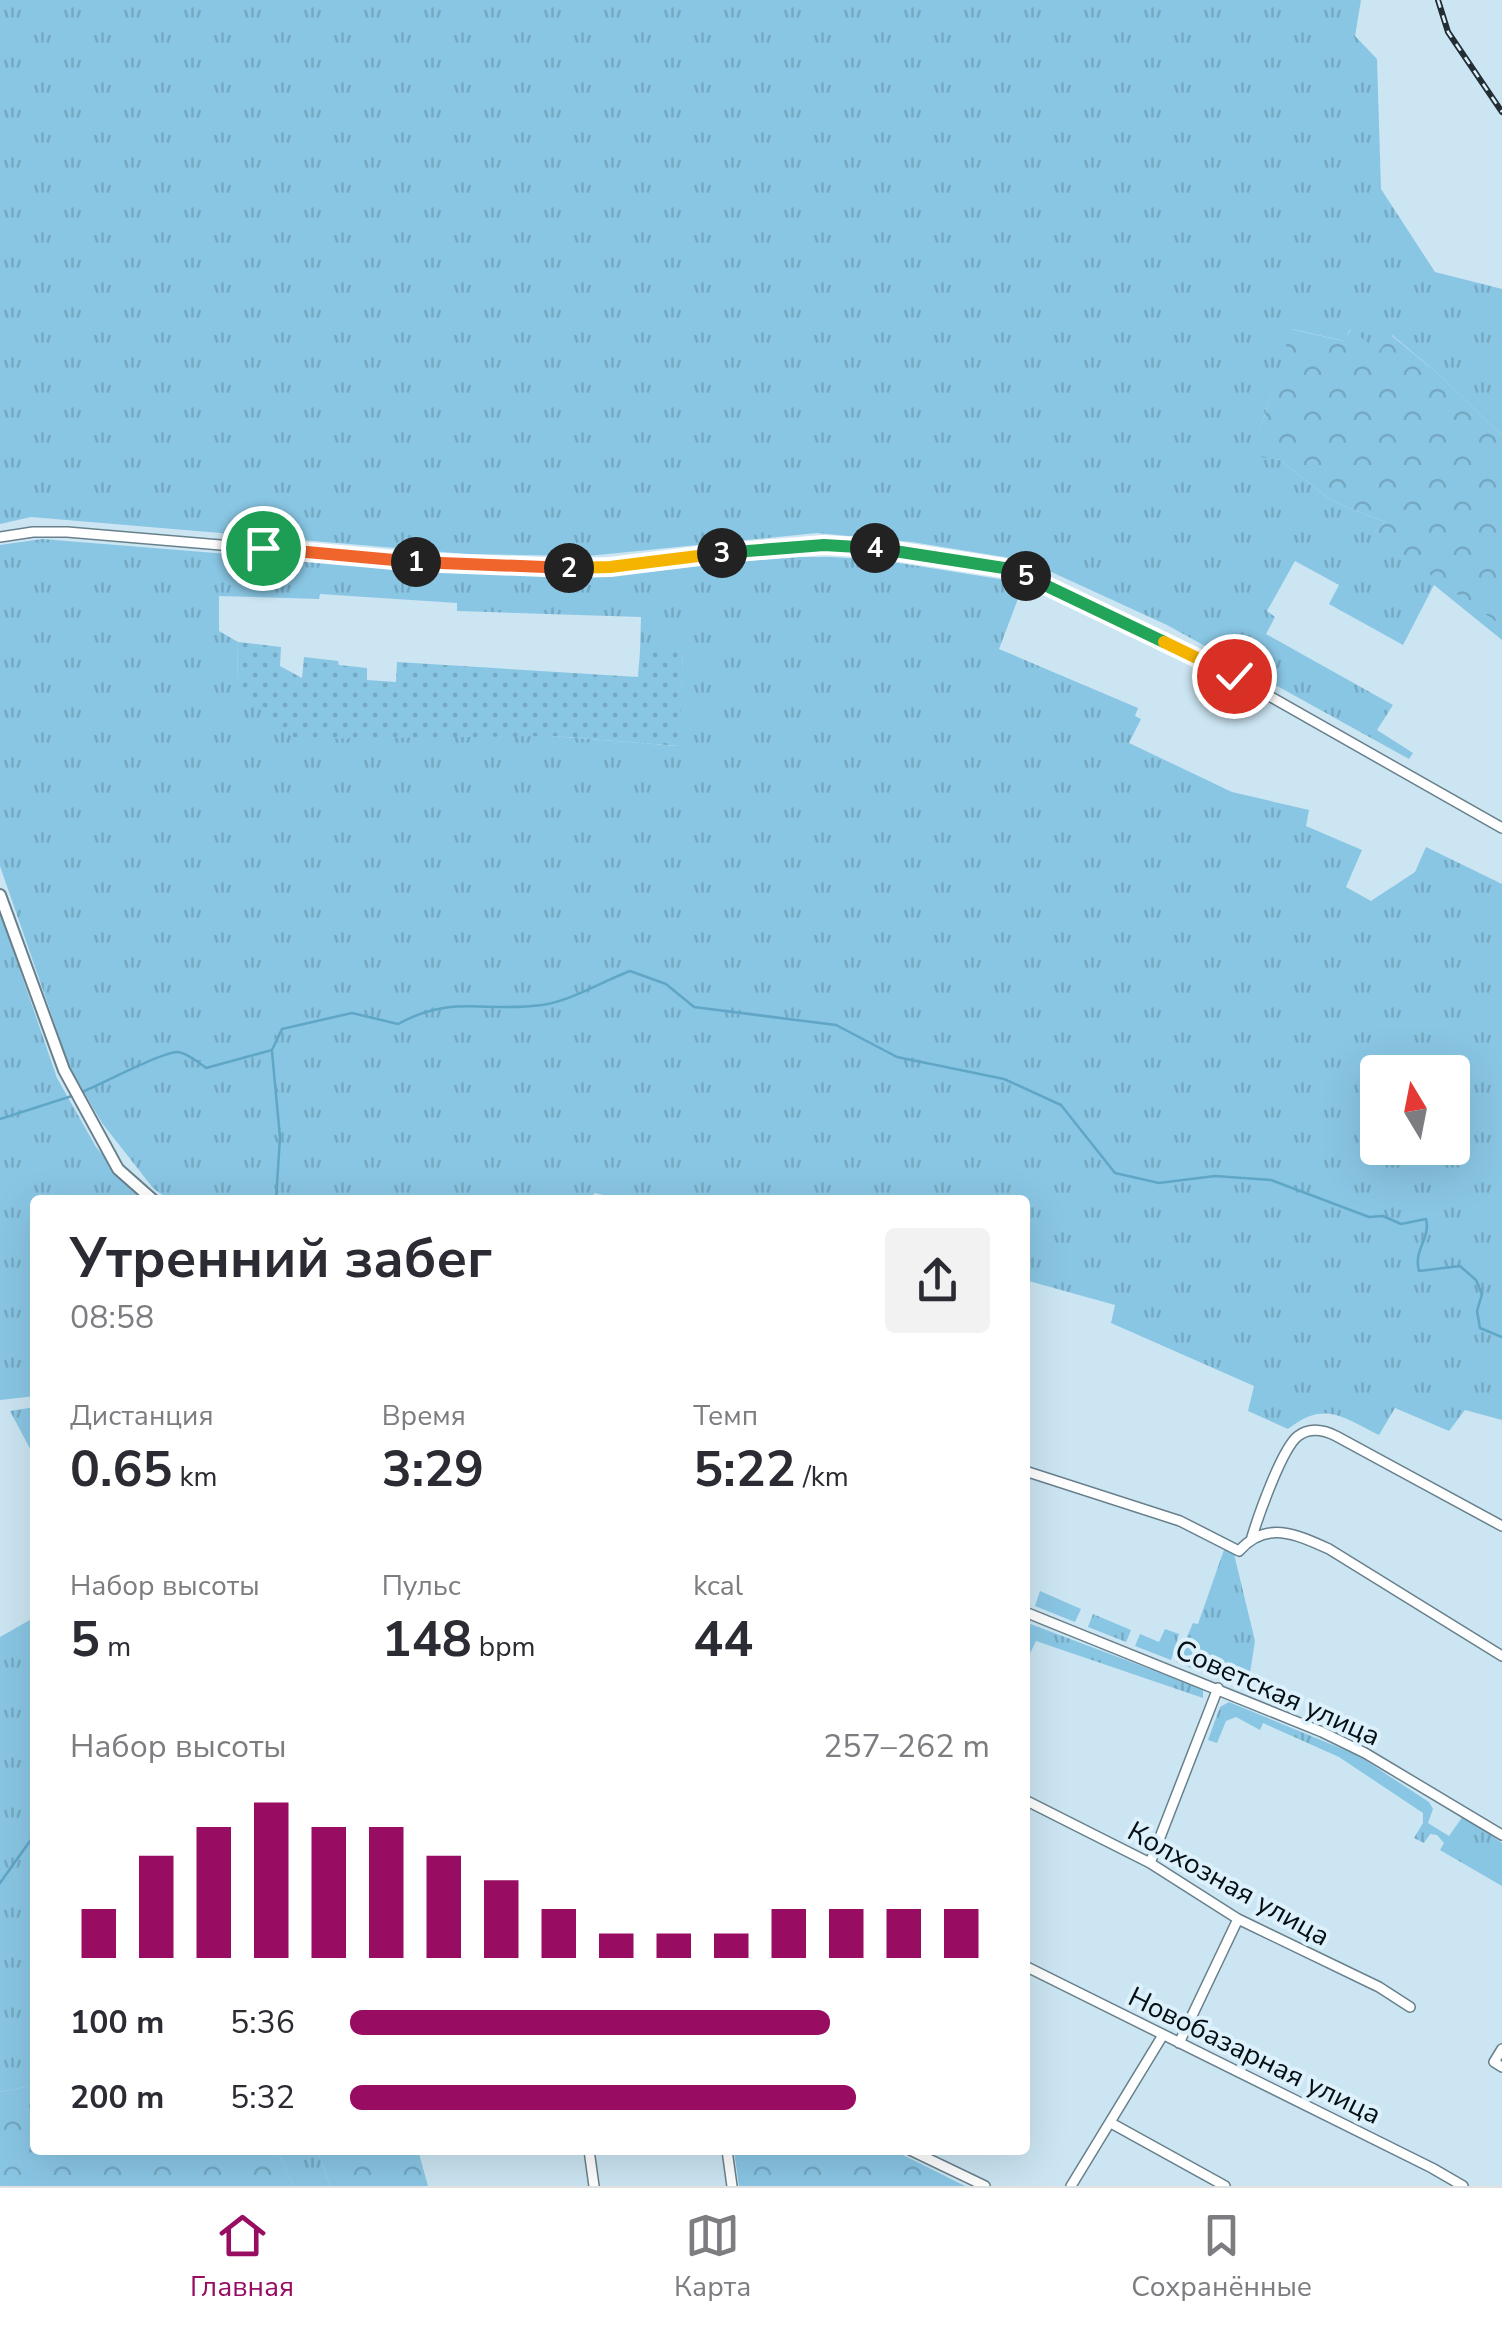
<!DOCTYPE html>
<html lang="ru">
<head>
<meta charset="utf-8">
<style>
	:root { --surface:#fff; --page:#f2f2f3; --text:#2b2b33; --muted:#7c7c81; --line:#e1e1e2; --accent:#980d61 }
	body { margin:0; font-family:"Nunito Sans",sans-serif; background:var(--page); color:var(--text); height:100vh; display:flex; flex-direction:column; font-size:38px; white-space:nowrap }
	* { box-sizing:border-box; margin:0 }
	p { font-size:32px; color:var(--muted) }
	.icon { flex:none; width:55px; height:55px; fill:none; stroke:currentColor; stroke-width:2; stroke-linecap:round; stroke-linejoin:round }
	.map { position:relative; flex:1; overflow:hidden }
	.sheet { position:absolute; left:30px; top:1195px; width:1000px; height:960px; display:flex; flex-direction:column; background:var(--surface); border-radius:10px; box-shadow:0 10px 40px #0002 }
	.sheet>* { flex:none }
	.needle { width:65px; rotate:350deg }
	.buttons { position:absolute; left:1360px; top:1055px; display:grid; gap:20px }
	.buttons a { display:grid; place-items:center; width:110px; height:110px; border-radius:10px; background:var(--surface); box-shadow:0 10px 40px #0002; font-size:50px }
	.pin { position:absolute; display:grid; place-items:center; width:85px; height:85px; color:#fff; margin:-42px; border:5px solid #fff; border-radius:50%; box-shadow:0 2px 10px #0007 }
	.km { position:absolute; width:50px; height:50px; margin:-25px; border-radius:50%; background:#222; color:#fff; font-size:28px; line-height:50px; text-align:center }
	.round { display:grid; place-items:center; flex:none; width:105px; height:105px; border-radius:10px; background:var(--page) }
	.overview { display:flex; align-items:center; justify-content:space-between; height:170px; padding:0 40px }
	h1 { font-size:55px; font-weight:700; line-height:75px }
	.stats { display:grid; grid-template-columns:repeat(3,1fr); gap:15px; height:170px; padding:10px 40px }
	.stats div { display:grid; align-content:center }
	.stats b { font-size:50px; font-weight:700 }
	.stats small { font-size:28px; font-weight:400 }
	.stats p { font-size:28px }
	.chart { height:280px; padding:20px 40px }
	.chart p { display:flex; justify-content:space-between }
	.chart svg { width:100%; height:180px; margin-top:10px; stroke:var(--accent); stroke-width:6 }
	ul { padding:0 40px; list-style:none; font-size:32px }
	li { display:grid; grid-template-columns:160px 120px 1fr; align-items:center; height:75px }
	li i { height:25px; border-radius:12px; background:var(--accent) }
	.tabs { display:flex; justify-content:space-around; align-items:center; height:140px; border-top:2px solid var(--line); background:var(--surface); font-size:28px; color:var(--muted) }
	.tabs a { display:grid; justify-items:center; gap:5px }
	.tabs .on { color:var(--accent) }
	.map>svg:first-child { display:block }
	.grass { fill:url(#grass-tufts); fill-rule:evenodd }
	.forest { fill:url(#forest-crowns) }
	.garden { fill:url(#garden-dots) }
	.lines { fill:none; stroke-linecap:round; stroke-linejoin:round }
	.stream { stroke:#60a6c6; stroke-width:2.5 }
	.minor-casing { stroke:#68808c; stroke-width:12 }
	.tertiary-casing { stroke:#68808c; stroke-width:14 }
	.minor { stroke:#fff; stroke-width:9 }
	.tertiary { stroke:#fff; stroke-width:10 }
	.rail-casing { stroke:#222e33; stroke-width:6 }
	.rail { stroke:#dcf1fc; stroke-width:2.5; stroke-dasharray:8; stroke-linecap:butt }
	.split-1-casing { stroke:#fff; stroke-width:20 }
	.split-2-casing { stroke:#fff; stroke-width:20 }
	.split-3-casing { stroke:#fff; stroke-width:20 }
	.split-4-casing { stroke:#fff; stroke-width:20 }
	.split-5-casing { stroke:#fff; stroke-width:20 }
	.split-6-casing { stroke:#fff; stroke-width:20 }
	.split-7-casing { stroke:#fff; stroke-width:20 }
	.split-1 { stroke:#f0652b; stroke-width:12 }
	.split-2 { stroke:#f0652b; stroke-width:12 }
	.split-3 { stroke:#f5b400; stroke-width:12 }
	.split-4 { stroke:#22a559; stroke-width:12 }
	.split-5 { stroke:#22a559; stroke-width:12 }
	.split-6 { stroke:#22a559; stroke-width:12 }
	.split-7 { stroke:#f5b400; stroke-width:12 }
	.labels { text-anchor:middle; stroke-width:8; stroke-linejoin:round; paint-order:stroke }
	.street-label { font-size:28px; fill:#060f13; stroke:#dcf1fc }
</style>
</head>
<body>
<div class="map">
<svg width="1502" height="2186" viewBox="0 0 1502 2186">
	<defs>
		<pattern id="grass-tufts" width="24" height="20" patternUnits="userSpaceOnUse" patternTransform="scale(2.5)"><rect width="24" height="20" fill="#89c6e4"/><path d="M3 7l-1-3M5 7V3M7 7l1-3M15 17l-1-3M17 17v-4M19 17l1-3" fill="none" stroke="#75a9c3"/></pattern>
		<pattern id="forest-crowns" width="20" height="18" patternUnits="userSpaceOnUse" patternTransform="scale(2.5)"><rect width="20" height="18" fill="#89c6e4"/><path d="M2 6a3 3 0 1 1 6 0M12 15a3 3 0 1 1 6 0" fill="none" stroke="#75a9c3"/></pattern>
		<pattern id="garden-dots" width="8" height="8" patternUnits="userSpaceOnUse" patternTransform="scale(2.5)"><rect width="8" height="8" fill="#89c6e4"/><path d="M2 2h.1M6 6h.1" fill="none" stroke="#75a9c3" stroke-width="1.8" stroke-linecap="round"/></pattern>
	</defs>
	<rect width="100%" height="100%" fill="#cbe5f2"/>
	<path class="grass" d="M0 0H1361L1355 36 1377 59 1381 189 1435 272 1502 289V436L1442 377 1392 335 1379 352 1350 330 1344 341 1292 329 1264 417 1249 454 1280 460 1332 501 1385 522 1375 533 1496 622H1502V640L1434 585 1403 645 1329 604 1339 585 1295 561 1267 611 1275 617 1266 634 1393 705 1377 730 1413 753 1409 759 1167 625 1034 564 1010 558 912 542 817 533 588 556 467 554 31 517 0 524Z
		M42 539 463 573H636L787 557H831L880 560 1024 583 999 649 1138 708 1135 716 1141 719 1129 743 1232 792 1309 810 1306 826 1362 850 1346 887 1371 901 1415 872 1426 847 1502 884V1420L1465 1410 1449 1431 1395 1408 1379 1435C1343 1417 1324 1400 1288 1429L1248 1411 1254 1386 1111 1323 1115 1305 1025 1280V1200H627L594 1193 592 1200H169L153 1188 102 1123 70 1068 0 866V545ZM320 594 457 603V611L641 617 640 651 683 652 678 746 551 736 237 685 238 642 219 631V596L319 599ZM1378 1072H1452V1148H1378Z
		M0 912 57 1078 96 1147 141 1200H35V1396L0 1400Z
		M35 1407V1458L10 1411Z
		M1225 1547 1234 1554 1255 1641 1249 1679 1238 1686 1176 1662 1193 1623 1198 1624Z
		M1040 1591 1081 1609 1075 1622 1035 1606Z
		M1093 1614 1131 1630 1126 1642 1088 1627Z
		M35 1617V2085L0 2092V1637Z
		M1025 1622 1203 1689V1698L1036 1641 1025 1664Z
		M1165 1629 1179 1634 1171 1660 1135 1646 1140 1634 1159 1642Z
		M1229 1702 1357 1755 1429 1802 1433 1809 1428 1823 1449 1836 1463 1816 1502 1843V1886L1440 1850 1444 1843 1437 1835 1430 1834 1424 1843 1414 1838 1423 1823V1813L1339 1757 1263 1723 1260 1730 1236 1717 1226 1721 1217 1743 1208 1740 1220 1707Z
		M268 2150H317L330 2186H294L278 2153Z"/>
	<path class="forest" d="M1291 329 1343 341 1351 330 1379 351 1391 335 1442 377 1502 436V622H1496L1374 534 1385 522 1332 501 1280 460 1248 455 1264 417Z
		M35 2085V2150H268L278 2153 294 2186H0V2092Z
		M317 2150H418L428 2186H330Z
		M734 2150H893L965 2186H739Z"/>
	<path class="garden" d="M238 642 281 647 280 666 302 678 304 657 338 661 339 665 367 668V680L396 682 397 662 638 677 640 651H683L679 746 551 736 294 739 237 685Z"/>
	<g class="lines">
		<path class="stream" d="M272 1052 280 1137 276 1200
			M82 1092C102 1084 164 1051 178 1052 187 1053 198 1062 206 1068L272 1050 282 1029 352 1013 398 1024C453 994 484 1013 542 1005 573 1000 601 982 630 971L666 984 694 1007 836 1025 897 1057 1004 1079 1061 1105 1115 1173 1159 1183 1215 1176 1271 1180 1369 1217 1383 1216 1401 1224 1426 1219C1431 1238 1413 1250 1419 1271L1460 1266 1476 1280 1482 1294 1477 1311 1480 1328 1502 1337
			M0 1119 75 1095
			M0 1883 35 1834"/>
		<g class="minor-casing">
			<path id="minor" d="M0 537 33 532H67L432 563 534 568 610 567 823 545 873 547 1004 568 1234 676 1502 828
				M1025 1471 1180 1521 1239 1551C1266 1520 1296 1534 1329 1549L1502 1656
				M1252 1537C1258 1517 1282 1448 1298 1436 1310 1427 1324 1430 1336 1436L1502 1526
				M1025 1612 1322 1732 1365 1753 1502 1835
				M1025 1800 1150 1863 1238 1919 1379 1987 1410 2007
				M1150 1863 1218 1688
				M1025 1966 1432 2168 1463 2186
				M1179 2043 1238 1919
				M1502 2049 1494 2062 1502 2067
				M1111 2123 1225 2186
				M589 2150 594 2186
				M727 2150 732 2186
				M910 2150 985 2186
				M1071 2186 1163 2035"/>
		</g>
		<g class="tertiary-casing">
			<path id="tertiary" d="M0 895 64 1070 118 1169 153 1200"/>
		</g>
		<use href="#minor" class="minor"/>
		<use href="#tertiary" class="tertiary"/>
		<g class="rail-casing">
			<path id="rail" d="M1438 0 1448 32 1502 112"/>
		</g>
		<use href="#rail" class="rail"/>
	</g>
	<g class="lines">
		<g class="split-1-casing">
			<path id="split-1" d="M263 548 416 562"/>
		</g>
		<g class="split-2-casing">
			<path id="split-2" d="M416 562 569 568"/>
		</g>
		<g class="split-3-casing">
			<path id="split-3" d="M569 568 610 567 722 553"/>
		</g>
		<g class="split-4-casing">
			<path id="split-4" d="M722 553 824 545 875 548"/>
		</g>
		<g class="split-5-casing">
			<path id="split-5" d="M875 548 1004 568 1026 576"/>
		</g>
		<g class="split-6-casing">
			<path id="split-6" d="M1026 576 1164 642"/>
		</g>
		<g class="split-7-casing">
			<path id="split-7" d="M1164 642 1234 676"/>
		</g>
		<use href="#split-1" class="split-1"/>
		<use href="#split-2" class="split-2"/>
		<use href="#split-3" class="split-3"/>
		<use href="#split-4" class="split-4"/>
		<use href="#split-5" class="split-5"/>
		<use href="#split-6" class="split-6"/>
		<use href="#split-7" class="split-7"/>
	</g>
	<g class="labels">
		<g class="street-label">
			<text transform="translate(1278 1692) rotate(24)" y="10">Советская улица</text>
			<text transform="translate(1229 1883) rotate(29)" y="10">Колхозная улица</text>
			<text transform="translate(1255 2055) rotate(26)" y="10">Новобазарная улица</text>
		</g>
	</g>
</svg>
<div class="buttons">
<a><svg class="needle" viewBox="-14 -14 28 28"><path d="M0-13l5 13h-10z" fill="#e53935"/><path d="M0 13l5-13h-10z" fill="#7c7c81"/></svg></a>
</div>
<div class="pin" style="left:263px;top:548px;background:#1e9e55"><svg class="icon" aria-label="arrive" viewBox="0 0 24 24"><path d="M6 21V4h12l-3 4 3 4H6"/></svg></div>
<div class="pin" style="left:1234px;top:676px;background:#d93025"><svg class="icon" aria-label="check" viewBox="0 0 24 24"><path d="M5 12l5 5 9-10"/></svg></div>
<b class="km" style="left:416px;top:562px">1</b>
<b class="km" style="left:569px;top:568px">2</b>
<b class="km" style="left:722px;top:553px">3</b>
<b class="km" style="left:875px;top:548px">4</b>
<b class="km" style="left:1026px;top:576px">5</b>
<section class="sheet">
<div class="overview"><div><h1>Утренний забег</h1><p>08:58</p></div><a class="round"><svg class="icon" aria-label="share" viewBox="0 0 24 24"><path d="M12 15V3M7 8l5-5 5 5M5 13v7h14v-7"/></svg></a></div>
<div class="stats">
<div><p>Дистанция</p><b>0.65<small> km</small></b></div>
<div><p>Время</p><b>3:29</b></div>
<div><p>Темп</p><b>5:22<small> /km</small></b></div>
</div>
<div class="stats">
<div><p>Набор высоты</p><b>5<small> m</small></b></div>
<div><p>Пульс</p><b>148<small> bpm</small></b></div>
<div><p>kcal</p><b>44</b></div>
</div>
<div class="chart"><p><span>Набор высоты</span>257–262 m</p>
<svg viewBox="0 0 160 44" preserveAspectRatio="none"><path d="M5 44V32M15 44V19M25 44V12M35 44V6M45 44V12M55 44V12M65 44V19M75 44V25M85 44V32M95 44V38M105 44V38M115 44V38M125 44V32M135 44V32M145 44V32M155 44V32"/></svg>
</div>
<ul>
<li><b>100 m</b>5:36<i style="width:75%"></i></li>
<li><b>200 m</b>5:32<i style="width:79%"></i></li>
</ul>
</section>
</div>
<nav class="tabs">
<a class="on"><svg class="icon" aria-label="home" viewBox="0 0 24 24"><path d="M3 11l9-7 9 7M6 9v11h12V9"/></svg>Главная</a>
<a><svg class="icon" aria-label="map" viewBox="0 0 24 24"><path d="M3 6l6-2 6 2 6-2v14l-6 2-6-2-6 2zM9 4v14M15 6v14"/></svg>Карта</a>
<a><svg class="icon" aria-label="saved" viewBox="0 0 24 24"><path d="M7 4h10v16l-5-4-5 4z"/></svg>Сохранённые</a>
</nav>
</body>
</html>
